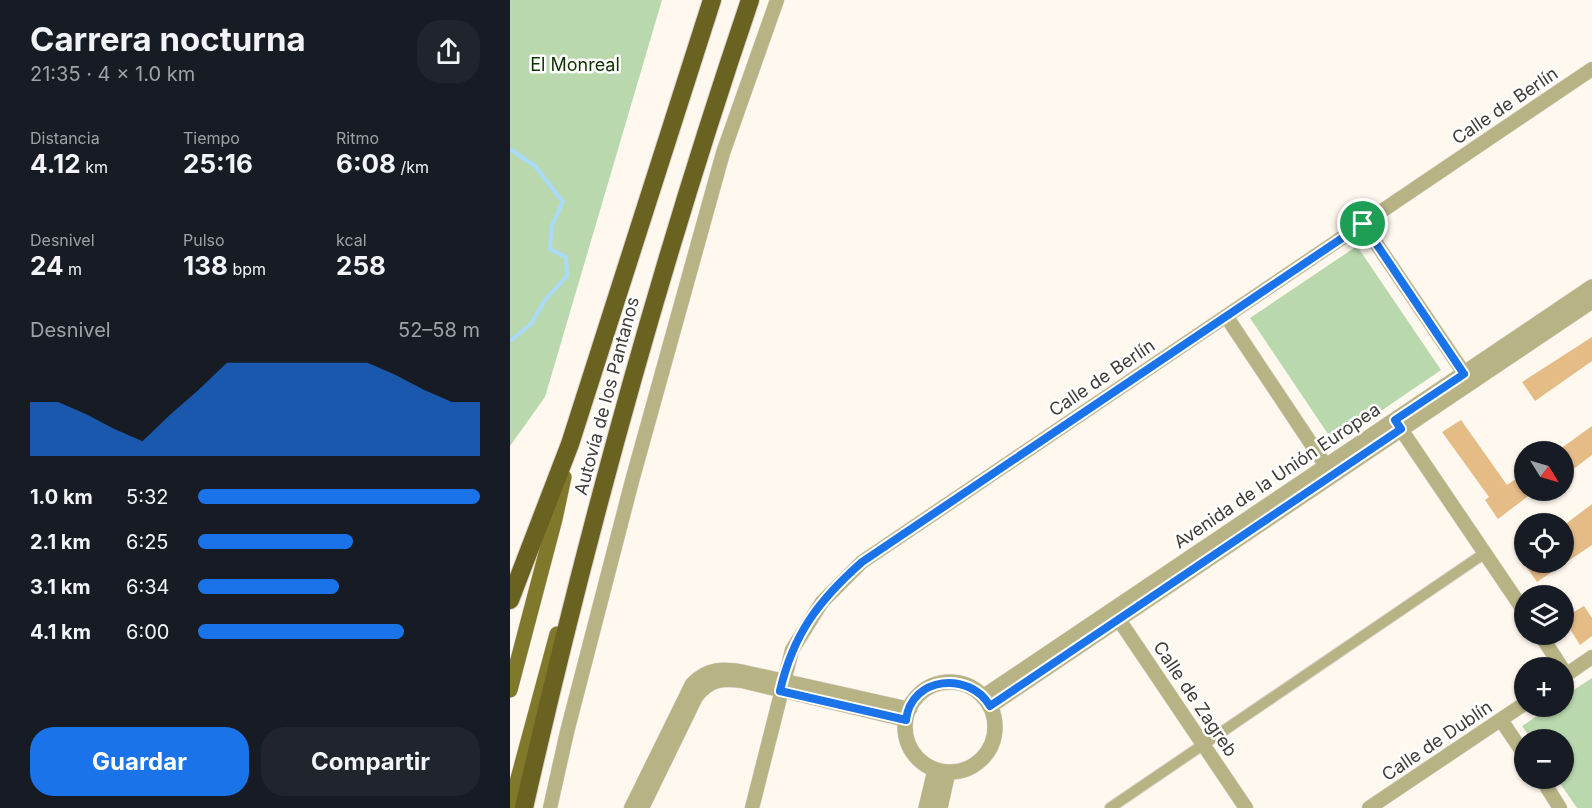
<!DOCTYPE html>
<html lang="es">
<head>
<meta charset="utf-8">
<style>
	:root { --surface:#171b24; --page:#20242c; --text:#f1f3f6; --muted:#9ea1a6; --accent:#1a73e8 }
	body { margin:0; font-family:Inter,sans-serif; background:var(--page); color:var(--text); height:100vh; display:flex; flex-direction:column; font-size:22px; white-space:nowrap }
	* { box-sizing:border-box; margin:0 }
	p { font-size:20px; color:var(--muted) }
	.icon { flex:none; width:33px; height:33px; fill:none; stroke:currentColor; stroke-width:2; stroke-linecap:round; stroke-linejoin:round }
	.map { position:relative; flex:1; overflow:hidden }
	.panel { display:flex; flex-direction:column; background:var(--surface); width:510px }
	.panel>* { flex:none }
	.needle { width:39px; rotate:127deg }
	.buttons { position:absolute; left:1004px; top:441px; display:grid; gap:12px }
	.buttons a { display:grid; place-items:center; width:60px; height:60px; border-radius:50%; background:var(--surface); box-shadow:0 2px 4px #0004; font-size:30px }
	.pin { position:absolute; display:grid; place-items:center; width:51px; height:51px; color:#fff; margin:-26px; border:3px solid #fff; border-radius:50%; box-shadow:0 2px 6px #0007 }
	.round { display:grid; place-items:center; flex:none; width:63px; height:63px; border-radius:24px; background:var(--page) }
	.head { display:flex; align-items:center; justify-content:space-between; height:102px; padding:0 30px }
	h1 { font-size:33px; font-weight:700; line-height:45px }
	.figures { display:grid; grid-template-columns:repeat(3,1fr); gap:9px; height:102px; padding:6px 30px }
	.figures div { display:grid; align-content:center }
	.figures b { font-size:26px; font-weight:700 }
	.figures small { font-size:16px; font-weight:400 }
	.figures p { font-size:16px }
	.chart { height:168px; padding:12px 30px }
	.chart p { display:flex; justify-content:space-between }
	.chart svg { width:100%; height:108px; margin-top:6px; fill:var(--accent); opacity:.7 }
	.primary-button { display:flex; gap:12px; margin-top:auto; padding:12px 30px }
	.primary-button a { flex:1; height:69px; border-radius:24px; background:var(--accent); color:#fff; font-size:24px; font-weight:700; line-height:69px; text-align:center }
	.primary-button a+a { background:var(--page); color:var(--text) }
	ul { padding:0 30px; list-style:none; font-size:20px }
	li { display:grid; grid-template-columns:96px 72px 1fr; align-items:center; height:45px }
	li i { height:15px; border-radius:8px; background:var(--accent) }
	main { display:flex; flex:1; min-height:0 }
	.map>svg:first-child { display:block }
	.green { fill:#b9d8ae }
	.lines { fill:none; stroke-linecap:round; stroke-linejoin:round }
	.stream { stroke:#aadafa; stroke-width:4 }
	.building { fill:#e5bb86 }
	.pedestrian-casing { stroke:#d9d2ca; stroke-width:12 }
	.minor-casing { stroke:#d9d2ca; stroke-width:15 }
	.tertiary-casing { stroke:#d9d2ca; stroke-width:16 }
	.primary-casing { stroke:#d9d2ca; stroke-width:16 }
	.motorway-casing { stroke:#d9d2ca; stroke-width:20 }
	.pedestrian { stroke:#b8b384; stroke-width:10 }
	.minor { stroke:#b8b384; stroke-width:14 }
	.tertiary { stroke:#b8b384; stroke-width:15 }
	.primary { stroke:#80782a; stroke-width:15 }
	.motorway { stroke:#696220; stroke-width:18 }
	.route-casing { stroke:#fff; stroke-width:12 }
	.route { stroke:#1a73e8; stroke-width:8 }
	.labels { text-anchor:middle; stroke-width:5; stroke-linejoin:round; paint-order:stroke }
	.park-label { font-size:18px; fill:#0f3300; stroke:#fff }
	.street-label { font-size:18px; fill:#403b36; stroke:#fff }
</style>
</head>
<body>
<main>
<section class="panel">
<div class="head"><div><h1>Carrera nocturna</h1><p>21:35 · 4 × 1.0 km</p></div><a class="round"><svg class="icon" aria-label="share" viewBox="0 0 24 24"><path d="M12 15V3M7 8l5-5 5 5M5 13v7h14v-7"/></svg></a></div>
<div class="figures">
<div><p>Distancia</p><b>4.12<small> km</small></b></div>
<div><p>Tiempo</p><b>25:16</b></div>
<div><p>Ritmo</p><b>6:08<small> /km</small></b></div>
</div>
<div class="figures">
<div><p>Desnivel</p><b>24<small> m</small></b></div>
<div><p>Pulso</p><b>138<small> bpm</small></b></div>
<div><p>kcal</p><b>258</b></div>
</div>
<div class="chart"><p><span>Desnivel</span>52–58 m</p>
<svg viewBox="0 0 160 44" preserveAspectRatio="none"><path d="M0 44V22L10 22L20 27L30 33L40 38L50 27L60 17L70 6L80 6L90 6L100 6L110 6L120 6L130 11L140 17L150 22L160 22V44z"/></svg>
</div>
<ul>
<li><b>1.0 km</b>5:32<i style="width:100%"></i></li>
<li><b>2.1 km</b>6:25<i style="width:55%"></i></li>
<li><b>3.1 km</b>6:34<i style="width:50%"></i></li>
<li><b>4.1 km</b>6:00<i style="width:73%"></i></li>
</ul>
<div class="primary-button"><a>Guardar</a><a>Compartir</a></div>
</section>
<div class="map">
<svg width="1082" height="808" viewBox="0 0 1082 808">
	<rect width="100%" height="100%" fill="#fff8ef"/>
	<path class="green" d="M0 0H152L35 397 0 446Z
		M847 246 931 370 824 443 740 318Z
		M1082 678V808H1067L1047 779 1053 778V740L1021 739 1012 726 1040 707 1053 706V697Z"/>
	<g class="lines">
		<path class="stream" d="M0 149 25 166 53 202 42 225 40 249 56 257 57 276 35 300 21 324 0 341"/>
	</g>
	<path class="building" d="M1082 337V361L1025 401 1012 382Z
		M951 420 997 485 1014 473V490H1026L988 519 975 500 979 497 932 432Z
		M1082 426V455L1053 477V452H1046Z
		M1082 504V545L1027 582 1013 562H1053V526Z
		M1074 606 1082 618V636L1070 645 1053 618Z"/>
	<g class="lines">
		<g class="pedestrian-casing">
			<path id="pedestrian" d="M600 808 975 553"/>
		</g>
		<g class="minor-casing">
			<path id="minor" d="M853 224 954 373
				M716 316 816 466
				M886 422 1014 611
				M603 611 736 808
				M1030 634 1052 668
				M1053 677 1082 657
				M991 720 1014 754
				M1031 778 1050 808
				M40 808 57 732 122 481 213 153 267 0
				M121 808 182 684C198 668 213 668 234 672L400 709
				M132 808 186 697C199 680 211 678 232 681L396 720
				M242 808 282 650 312 602 352 562 1082 69
				M859 808 1014 704"/>
		</g>
		<g class="tertiary-casing">
			<path id="tertiary" d="M395 727a45 45 0 1 1 90 0a45 45 0 1 1-90 0Z
				M473 697 1082 287
				M480 706 1082 301
				M416 808 425 770
				M430 808 438 772"/>
		</g>
		<g class="primary-casing">
			<path id="primary" d="M0 690 45 519 54 477
				M0 808 47 634"/>
		</g>
		<g class="motorway-casing">
			<path id="motorway" d="M0 600 60 444 202 0
				M14 808C76 535 150 265 240 0"/>
		</g>
		<use href="#pedestrian" class="pedestrian"/>
		<use href="#minor" class="minor"/>
		<use href="#tertiary" class="tertiary"/>
		<use href="#primary" class="primary"/>
		<use href="#motorway" class="motorway"/>
	</g>
	<g class="lines">
		<g class="route-casing">
			<path id="route" d="M853 224 954 374 885 420 891 429 480 706C460 671 401 676 396 720L270 691C283 634 309 600 352 562Z"/>
		</g>
		<use href="#route" class="route"/>
	</g>
	<g class="labels">
		<g class="park-label">
			<text x="65" y="71">El Monreal</text>
		</g>
		<g class="street-label">
			<text transform="translate(995 106) rotate(-34)" y="6">Calle de Berlín</text>
			<text transform="translate(592 378) rotate(-34)" y="6">Calle de Berlín</text>
			<text transform="translate(97 396) rotate(-75)" y="6">Autovía de los Pantanos</text>
			<text transform="translate(767 476) rotate(-34)" y="6">Avenida de la Unión Europea</text>
			<text transform="translate(685 699) rotate(56)" y="6">Calle de Zagreb</text>
			<text transform="translate(927 741) rotate(-34)" y="6">Calle de Dublín</text>
		</g>
	</g>
</svg>
<div class="buttons">
<a><svg class="needle" viewBox="-14 -14 28 28"><path d="M0-13l5 13h-10z" fill="#e53935"/><path d="M0 13l5-13h-10z" fill="#9ea1a6"/></svg></a>
<a><svg class="icon" aria-label="locate" viewBox="0 0 24 24"><circle cx="12" cy="12" r="6"/><path d="M12 2v4M12 18v4M2 12h4M18 12h4"/></svg></a>
<a><svg class="icon" aria-label="layers" viewBox="0 0 24 24"><path d="M12 4l9 5-9 5-9-5zM3 14l9 5 9-5"/></svg></a>
<a>+</a>
<a>−</a>
</div>
<div class="pin" style="left:853px;top:224px;background:#1e9e55"><svg class="icon" aria-label="arrive" viewBox="0 0 24 24"><path d="M6 21V4h12l-3 4 3 4H6"/></svg></div>
</div>
</main>
</body>
</html>
